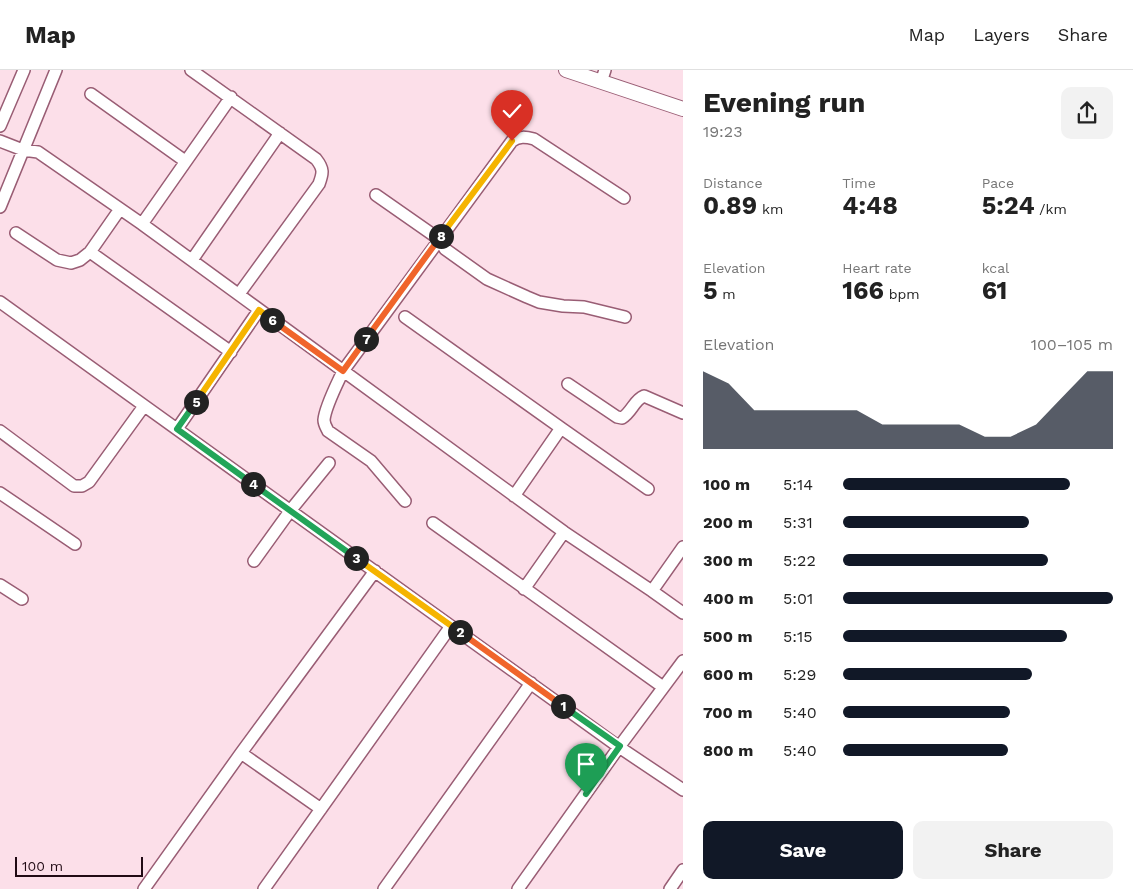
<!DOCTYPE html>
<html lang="en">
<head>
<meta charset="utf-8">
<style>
	:root { --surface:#fff; --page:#f2f2f2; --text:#222; --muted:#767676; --line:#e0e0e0; --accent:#111827 }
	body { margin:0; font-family:"Work Sans",sans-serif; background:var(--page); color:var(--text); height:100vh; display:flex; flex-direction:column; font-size:19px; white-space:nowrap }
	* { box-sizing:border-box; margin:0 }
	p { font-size:16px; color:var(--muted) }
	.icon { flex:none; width:28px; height:28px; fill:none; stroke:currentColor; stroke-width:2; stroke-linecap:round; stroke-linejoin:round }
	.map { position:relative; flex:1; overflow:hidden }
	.details { display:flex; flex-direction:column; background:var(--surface); width:450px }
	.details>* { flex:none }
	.scale { position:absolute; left:15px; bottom:12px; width:128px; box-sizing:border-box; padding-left:5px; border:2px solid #210a14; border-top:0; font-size:14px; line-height:18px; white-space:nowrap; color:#210a14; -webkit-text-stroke:4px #fcdfe9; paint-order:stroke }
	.pin { position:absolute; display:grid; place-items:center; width:42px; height:42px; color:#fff; margin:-51px -21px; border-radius:50% 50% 50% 0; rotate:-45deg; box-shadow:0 0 5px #0007 }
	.pin .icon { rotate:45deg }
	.km { position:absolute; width:25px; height:25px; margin:-12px; border-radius:50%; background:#222; color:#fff; font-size:14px; line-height:25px; text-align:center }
	.round { display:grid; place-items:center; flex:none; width:52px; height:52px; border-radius:10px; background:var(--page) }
	.summary { display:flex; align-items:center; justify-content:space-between; height:85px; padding:0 20px }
	h1 { font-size:28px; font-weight:700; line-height:38px }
	.figures { display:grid; grid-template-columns:repeat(3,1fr); gap:8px; height:85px; padding:5px 20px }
	.figures div { display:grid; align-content:center }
	.figures b { font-size:25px; font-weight:700 }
	.figures small { font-size:14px; font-weight:400 }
	.figures p { font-size:14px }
	.chart { height:140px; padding:10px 20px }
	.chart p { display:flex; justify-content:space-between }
	.chart svg { width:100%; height:90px; margin-top:5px; fill:var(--accent); opacity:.7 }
	.primary-button { display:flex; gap:10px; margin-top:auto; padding:10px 20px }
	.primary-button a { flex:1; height:58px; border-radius:10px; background:var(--accent); color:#fff; font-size:20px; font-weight:700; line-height:58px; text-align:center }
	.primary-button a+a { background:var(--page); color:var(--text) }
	ul { padding:0 20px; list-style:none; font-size:16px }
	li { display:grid; grid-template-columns:80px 60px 1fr; align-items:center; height:38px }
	li i { height:12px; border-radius:6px; background:var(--accent) }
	header { display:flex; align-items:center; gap:30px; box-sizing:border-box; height:70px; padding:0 25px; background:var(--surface); border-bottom:1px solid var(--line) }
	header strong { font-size:24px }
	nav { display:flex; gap:28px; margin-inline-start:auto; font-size:18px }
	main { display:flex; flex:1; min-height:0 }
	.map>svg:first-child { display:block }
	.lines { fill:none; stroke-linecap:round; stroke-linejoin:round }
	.minor-casing { stroke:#995d74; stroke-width:14 }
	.major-casing { stroke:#995d74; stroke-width:16 }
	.minor { stroke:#fff; stroke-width:11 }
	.major { stroke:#fff; stroke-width:14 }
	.split-1-casing { stroke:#fff; stroke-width:10 }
	.split-2-casing { stroke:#fff; stroke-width:10 }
	.split-3-casing { stroke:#fff; stroke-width:10 }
	.split-4-casing { stroke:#fff; stroke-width:10 }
	.split-5-casing { stroke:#fff; stroke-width:10 }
	.split-6-casing { stroke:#fff; stroke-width:10 }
	.split-7-casing { stroke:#fff; stroke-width:10 }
	.split-8-casing { stroke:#fff; stroke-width:10 }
	.split-9-casing { stroke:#fff; stroke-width:10 }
	.split-1 { stroke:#22a559; stroke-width:6 }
	.split-2 { stroke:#f0652b; stroke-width:6 }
	.split-3 { stroke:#f5b400; stroke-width:6 }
	.split-4 { stroke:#22a559; stroke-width:6 }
	.split-5 { stroke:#22a559; stroke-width:6 }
	.split-6 { stroke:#f5b400; stroke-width:6 }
	.split-7 { stroke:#f0652b; stroke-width:6 }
	.split-8 { stroke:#f0652b; stroke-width:6 }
	.split-9 { stroke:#f5b400; stroke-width:6 }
</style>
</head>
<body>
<header>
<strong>Map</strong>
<nav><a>Map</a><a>Layers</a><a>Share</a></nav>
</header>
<main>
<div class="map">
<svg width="683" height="819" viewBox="0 0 683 819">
	<rect width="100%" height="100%" fill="#fcdfe9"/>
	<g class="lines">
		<g class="minor-casing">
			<path id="minor" d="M191 0 316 89C324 99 323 103 319 114L239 224
				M601 12 605 0
				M91 24 185 91
				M0 56 24 0
				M0 71 23 80 38 82 142 154 564 462 652 521 683 543
				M376 125 439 169 445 179 487 209 527 227 539 232 563 236 584 237 625 247
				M0 137 56 0
				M142 154 231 27
				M16 163 57 190 71 193 80 190 90 182 120 139
				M90 182 231 282
				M192 190 280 63
				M0 232 619 677 683 720
				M405 247 561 358 514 426
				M568 314 617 347 622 348C632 342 634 330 644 326L683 343
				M561 358 648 419
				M177 359 259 240
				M0 361 74 416H82L89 412 144 336
				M0 423 75 474
				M405 431 371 391 328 361C326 357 324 354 324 350 325 337 337 314 343 301L512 71C519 66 526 67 534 69L624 128
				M433 453 663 617
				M254 491 290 441 329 393
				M0 515 22 529
				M524 519 564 462
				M652 521 683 477
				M241 683 321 739
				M144 819 241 683 375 501
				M264 819 451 556
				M384 819 531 613
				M518 819 619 677 683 591
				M670 819 683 800"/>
		</g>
		<g class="major-casing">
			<path id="major" d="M566 0 683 39"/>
		</g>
		<use href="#minor" class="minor"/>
		<use href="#major" class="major"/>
	</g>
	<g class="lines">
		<g class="split-1-casing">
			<path id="split-1" d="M563 636 620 676 586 724"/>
		</g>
		<g class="split-2-casing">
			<path id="split-2" d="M460 562 563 636"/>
		</g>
		<g class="split-3-casing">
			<path id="split-3" d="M356 488 460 562"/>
		</g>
		<g class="split-4-casing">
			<path id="split-4" d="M253 414 356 488"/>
		</g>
		<g class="split-5-casing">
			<path id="split-5" d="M196 332 177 359 253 414"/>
		</g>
		<g class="split-6-casing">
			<path id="split-6" d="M196 332 259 240 272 250"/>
		</g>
		<g class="split-7-casing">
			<path id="split-7" d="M272 250 343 301 366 269"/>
		</g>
		<g class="split-8-casing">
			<path id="split-8" d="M366 269 441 166"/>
		</g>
		<g class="split-9-casing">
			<path id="split-9" d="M441 166 512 71"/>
		</g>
		<use href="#split-1" class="split-1"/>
		<use href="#split-2" class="split-2"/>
		<use href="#split-3" class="split-3"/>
		<use href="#split-4" class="split-4"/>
		<use href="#split-5" class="split-5"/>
		<use href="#split-6" class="split-6"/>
		<use href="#split-7" class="split-7"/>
		<use href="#split-8" class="split-8"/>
		<use href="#split-9" class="split-9"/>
	</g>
</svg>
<div class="scale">100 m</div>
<div class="pin" style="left:586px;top:724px;background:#1e9e55"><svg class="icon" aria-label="arrive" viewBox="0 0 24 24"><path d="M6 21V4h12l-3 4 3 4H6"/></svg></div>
<div class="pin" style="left:512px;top:71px;background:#d93025"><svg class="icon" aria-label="check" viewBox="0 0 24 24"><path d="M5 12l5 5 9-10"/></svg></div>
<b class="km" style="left:563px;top:636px">1</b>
<b class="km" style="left:460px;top:562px">2</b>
<b class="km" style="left:356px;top:488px">3</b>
<b class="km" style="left:253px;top:414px">4</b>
<b class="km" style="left:196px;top:332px">5</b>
<b class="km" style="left:272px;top:250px">6</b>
<b class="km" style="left:366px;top:269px">7</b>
<b class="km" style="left:441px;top:166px">8</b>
</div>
<section class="details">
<div class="summary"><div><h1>Evening run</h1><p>19:23</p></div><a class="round"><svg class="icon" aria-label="share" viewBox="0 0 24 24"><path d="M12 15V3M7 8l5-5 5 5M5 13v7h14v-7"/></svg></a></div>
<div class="figures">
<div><p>Distance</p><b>0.89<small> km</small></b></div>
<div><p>Time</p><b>4:48</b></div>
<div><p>Pace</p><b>5:24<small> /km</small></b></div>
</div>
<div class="figures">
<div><p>Elevation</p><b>5<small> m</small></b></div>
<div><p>Heart rate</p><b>166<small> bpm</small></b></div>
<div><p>kcal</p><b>61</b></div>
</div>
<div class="chart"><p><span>Elevation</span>100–105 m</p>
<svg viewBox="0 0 160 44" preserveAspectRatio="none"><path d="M0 44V6L10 12L20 25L30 25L40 25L50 25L60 25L70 32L80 32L90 32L100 32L110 38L120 38L130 32L140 19L150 6L160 6V44z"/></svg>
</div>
<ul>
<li><b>100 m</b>5:14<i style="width:84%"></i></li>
<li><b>200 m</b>5:31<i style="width:69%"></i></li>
<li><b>300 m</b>5:22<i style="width:76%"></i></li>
<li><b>400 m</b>5:01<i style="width:100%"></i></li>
<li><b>500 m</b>5:15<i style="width:83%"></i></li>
<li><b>600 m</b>5:29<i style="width:70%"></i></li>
<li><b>700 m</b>5:40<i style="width:62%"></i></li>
<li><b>800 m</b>5:40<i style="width:61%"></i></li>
</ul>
<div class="primary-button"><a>Save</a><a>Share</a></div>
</section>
</main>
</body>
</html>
